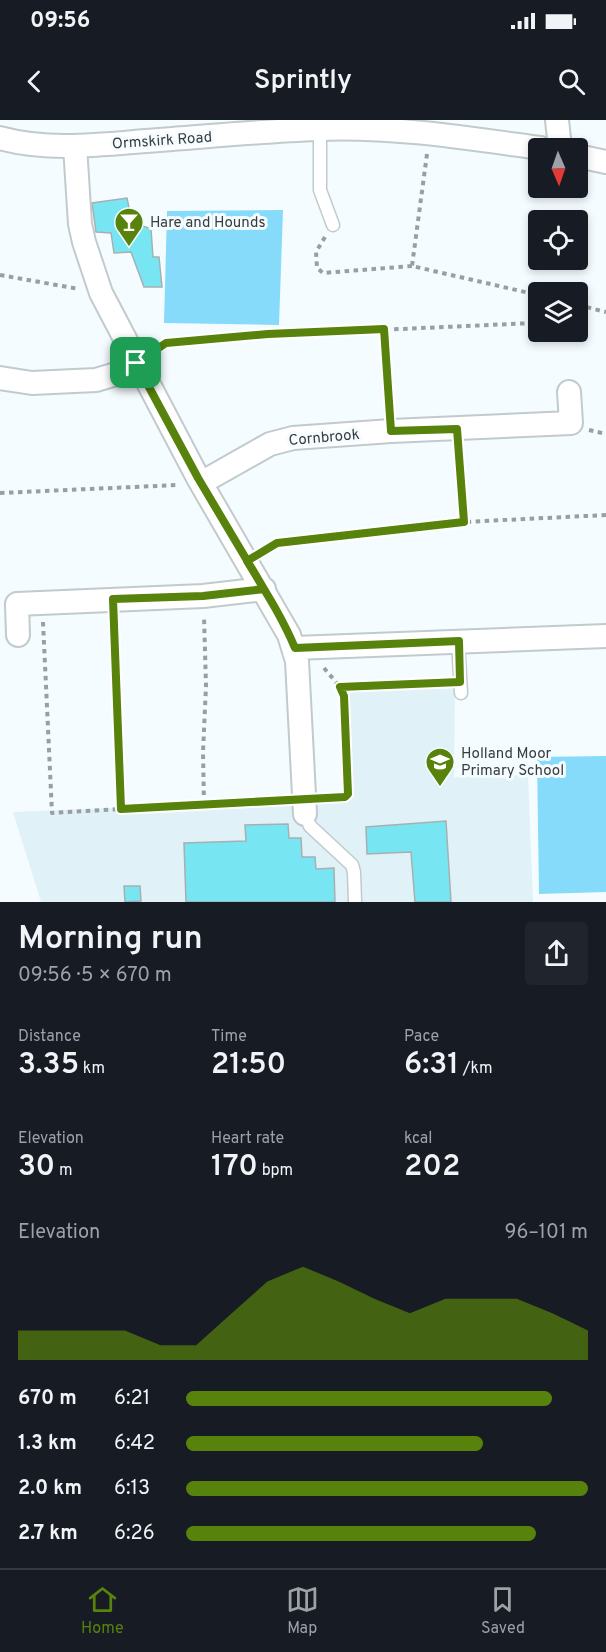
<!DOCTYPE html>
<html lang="en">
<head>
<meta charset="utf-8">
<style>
	:root { --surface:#171b24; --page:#20242c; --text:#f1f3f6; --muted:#9ea1a6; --line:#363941; --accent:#57820b }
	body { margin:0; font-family:Overpass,sans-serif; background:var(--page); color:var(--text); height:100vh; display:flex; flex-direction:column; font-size:22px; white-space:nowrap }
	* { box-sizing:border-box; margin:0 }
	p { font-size:20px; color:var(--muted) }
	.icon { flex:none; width:33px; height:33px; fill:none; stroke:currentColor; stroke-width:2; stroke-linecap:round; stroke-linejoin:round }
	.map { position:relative; height:782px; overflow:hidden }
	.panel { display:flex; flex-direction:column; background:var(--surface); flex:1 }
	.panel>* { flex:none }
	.needle { width:39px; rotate:178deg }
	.buttons { position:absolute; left:528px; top:18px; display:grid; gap:12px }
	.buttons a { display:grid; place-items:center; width:60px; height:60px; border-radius:6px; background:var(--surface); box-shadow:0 3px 9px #0003; font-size:30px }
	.pin { position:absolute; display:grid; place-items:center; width:51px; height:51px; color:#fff; margin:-26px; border-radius:12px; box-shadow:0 3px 9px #0006 }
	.round { display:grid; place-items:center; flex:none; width:63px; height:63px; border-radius:6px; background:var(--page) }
	.head { display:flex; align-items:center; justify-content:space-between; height:102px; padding:0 18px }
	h1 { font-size:33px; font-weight:600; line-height:45px }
	.stats { display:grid; grid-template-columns:repeat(3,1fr); gap:9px; height:102px; padding:6px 18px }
	.stats div { display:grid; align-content:center }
	.stats b { font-size:30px; font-weight:600 }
	.stats small { font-size:16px; font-weight:400 }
	.stats p { font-size:16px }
	.chart { height:168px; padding:12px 18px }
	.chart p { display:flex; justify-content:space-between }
	.chart svg { width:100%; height:108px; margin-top:6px; fill:var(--accent); opacity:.7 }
	ul { padding:0 18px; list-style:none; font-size:20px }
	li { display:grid; grid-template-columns:96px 72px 1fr; align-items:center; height:45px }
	li i { height:15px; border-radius:8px; background:var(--accent) }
	.status { display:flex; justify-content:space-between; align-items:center; height:42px; padding:0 30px; background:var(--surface); direction:ltr }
	.status svg { height:16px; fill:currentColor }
	header { display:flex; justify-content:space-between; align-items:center; height:78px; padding:0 18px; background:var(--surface); font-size:27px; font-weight:600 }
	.dock { display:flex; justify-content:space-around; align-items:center; height:84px; border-top:2px solid var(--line); background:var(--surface); font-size:16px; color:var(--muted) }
	.dock a { display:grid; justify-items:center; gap:3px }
	.dock .current { color:var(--accent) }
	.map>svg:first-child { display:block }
	.built { fill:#e0f1f8 }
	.green { fill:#86dbfa }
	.building { fill:#77e6f2; stroke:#a6b0b1; stroke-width:1.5 }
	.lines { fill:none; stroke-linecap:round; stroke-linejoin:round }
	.service-casing { stroke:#c1cacd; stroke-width:15 }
	.minor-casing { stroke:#c1cacd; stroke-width:26 }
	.path { stroke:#999ea0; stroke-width:4; stroke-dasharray:4.5 4.5; stroke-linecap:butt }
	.service { stroke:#fff; stroke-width:12 }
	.minor { stroke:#fff; stroke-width:22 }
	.route-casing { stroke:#fff; stroke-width:12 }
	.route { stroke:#57820b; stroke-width:8 }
	.labels { text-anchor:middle; stroke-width:6; stroke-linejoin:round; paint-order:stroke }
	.street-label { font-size:15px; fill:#383c3d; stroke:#f5fcff }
	.poi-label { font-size:15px; fill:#383c3d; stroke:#f5fcff; text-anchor:start }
</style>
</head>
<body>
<div class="status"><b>09:56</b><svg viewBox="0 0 49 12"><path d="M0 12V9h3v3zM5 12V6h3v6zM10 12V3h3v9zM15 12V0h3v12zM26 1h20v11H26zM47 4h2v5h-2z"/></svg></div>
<header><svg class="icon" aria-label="back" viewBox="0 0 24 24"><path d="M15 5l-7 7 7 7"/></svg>Sprintly<svg class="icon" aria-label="search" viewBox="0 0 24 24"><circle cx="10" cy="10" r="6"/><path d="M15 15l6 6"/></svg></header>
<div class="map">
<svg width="606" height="782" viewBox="0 0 606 782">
	<rect width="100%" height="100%" fill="#f5fcff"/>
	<path class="built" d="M455 565 454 657 528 655 533 782H41L13 692 352 678 345 569Z"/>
	<path class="green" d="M283 90 279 205 164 203 167 91Z
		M606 636V772L539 774 537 637Z"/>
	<path class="building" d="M127 78 132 102 151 109 153 137H159L162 167H144L131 132 114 133 111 113 96 112 92 83Z
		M446 701 451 782H415L411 732 367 734 366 707Z
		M288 704 289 718H301L302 737H315L316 749 334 748 335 782H186L184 723 246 721 245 705Z
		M124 766H140L141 781 125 782Z"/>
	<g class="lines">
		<g class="service-casing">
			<path id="service" d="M320 9V70L333 105
				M458 521 461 573
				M305 694 310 706 352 745 354 752 355 782"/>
		</g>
		<g class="minor-casing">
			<path id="minor" d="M557 0 560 28
				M0 18C47 31 97 25 145 21 203 17 260 11 318 9 393 6 467 18 540 28
				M75 26 80 104 84 122 101 173 198 358 289 515 297 541 305 694
				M578 36 606 42
				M0 258 32 263 96 260 116 254 136 243
				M201 363 270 324 293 318 391 311 571 303 569 272
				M18 515 17 484 203 476 264 469
				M295 528 606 516"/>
		</g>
		<path class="path" d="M427 34 412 146 538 175
			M325 117 316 132 317 148 323 153 412 146
			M0 155 79 169
			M578 185 606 192
			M384 209 389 290
			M154 231 166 223 268 215 533 203 538 175
			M589 310 606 314
			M459 328 464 402
			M0 373 178 365
			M263 431 277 423 464 402 606 395
			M114 501 121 689
			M43 502 52 693 284 680
			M324 548 340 567 344 576 348 674 345 677 325 678
			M340 567 445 562
			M204 684 203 632 206 566 204 496"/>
		<use href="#service" class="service"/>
		<use href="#minor" class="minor"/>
	</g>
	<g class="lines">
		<g class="route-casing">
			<path id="route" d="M136 243 198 358 264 469 203 476 113 479 121 689 345 677 348 674 344 576 340 567 460 562 459 521 295 528C282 497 264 469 247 441L277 423 464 402 457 309 391 311 384 209 268 214 166 223 136 243"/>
		</g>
		<use href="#route" class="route"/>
	</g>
	<defs>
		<g id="bar-pin" transform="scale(1.5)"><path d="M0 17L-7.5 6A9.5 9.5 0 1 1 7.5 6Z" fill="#57820b" stroke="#f5fcff"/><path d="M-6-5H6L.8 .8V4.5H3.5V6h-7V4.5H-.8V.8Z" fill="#fff"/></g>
		<g id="school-pin" transform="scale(1.5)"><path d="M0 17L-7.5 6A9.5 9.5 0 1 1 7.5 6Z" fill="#57820b" stroke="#f5fcff"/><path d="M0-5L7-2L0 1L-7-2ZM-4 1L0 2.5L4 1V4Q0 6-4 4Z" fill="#fff"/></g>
	</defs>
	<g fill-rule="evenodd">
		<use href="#bar-pin" x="129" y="102"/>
		<use href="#school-pin" x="440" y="642"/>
	</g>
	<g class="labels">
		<g class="street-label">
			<text transform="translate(162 20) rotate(-4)" y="5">Ormskirk Road</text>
			<text transform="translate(324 317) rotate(-5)" y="5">Cornbrook</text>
		</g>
		<g class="poi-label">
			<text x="150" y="107">Hare and Hounds</text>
			<text x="461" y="638">Holland Moor<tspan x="461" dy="17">Primary School</tspan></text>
		</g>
	</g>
</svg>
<div class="buttons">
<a><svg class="needle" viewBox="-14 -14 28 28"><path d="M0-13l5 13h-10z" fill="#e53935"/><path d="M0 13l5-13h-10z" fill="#9ea1a6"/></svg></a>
<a><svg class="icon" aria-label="locate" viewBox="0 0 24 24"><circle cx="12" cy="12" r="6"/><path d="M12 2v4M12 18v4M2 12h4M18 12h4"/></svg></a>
<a><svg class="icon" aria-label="layers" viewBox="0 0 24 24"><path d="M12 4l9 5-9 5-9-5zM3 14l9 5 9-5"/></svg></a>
</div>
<div class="pin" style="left:136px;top:243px;background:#1e9e55"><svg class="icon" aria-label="arrive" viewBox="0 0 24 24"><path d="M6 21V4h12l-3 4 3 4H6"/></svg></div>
</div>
<section class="panel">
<div class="head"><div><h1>Morning run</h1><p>09:56 · 5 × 670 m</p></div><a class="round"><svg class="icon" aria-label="share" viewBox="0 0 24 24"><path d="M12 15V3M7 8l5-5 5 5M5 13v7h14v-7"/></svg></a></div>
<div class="stats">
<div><p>Distance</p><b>3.35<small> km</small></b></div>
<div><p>Time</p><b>21:50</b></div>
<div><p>Pace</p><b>6:31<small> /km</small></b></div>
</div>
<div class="stats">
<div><p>Elevation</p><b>30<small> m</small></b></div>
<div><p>Heart rate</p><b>170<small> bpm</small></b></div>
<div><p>kcal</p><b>202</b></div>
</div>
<div class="chart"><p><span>Elevation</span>96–101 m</p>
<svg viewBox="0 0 160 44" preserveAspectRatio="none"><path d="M0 44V32L10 32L20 32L30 32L40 38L50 38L60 25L70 12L80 6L90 12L100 19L110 25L120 19L130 19L140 19L150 25L160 32V44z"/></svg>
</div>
<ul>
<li><b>670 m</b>6:21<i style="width:91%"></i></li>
<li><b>1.3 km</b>6:42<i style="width:74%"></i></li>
<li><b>2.0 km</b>6:13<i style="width:100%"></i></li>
<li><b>2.7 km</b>6:26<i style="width:87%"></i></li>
</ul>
</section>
<nav class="dock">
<a class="current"><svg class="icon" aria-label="home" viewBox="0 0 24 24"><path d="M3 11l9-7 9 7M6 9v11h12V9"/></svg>Home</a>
<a><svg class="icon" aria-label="map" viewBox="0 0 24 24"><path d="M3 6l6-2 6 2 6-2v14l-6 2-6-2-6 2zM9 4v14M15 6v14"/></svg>Map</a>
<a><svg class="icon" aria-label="saved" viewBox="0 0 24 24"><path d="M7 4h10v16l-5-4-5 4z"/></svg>Saved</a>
</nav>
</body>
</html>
